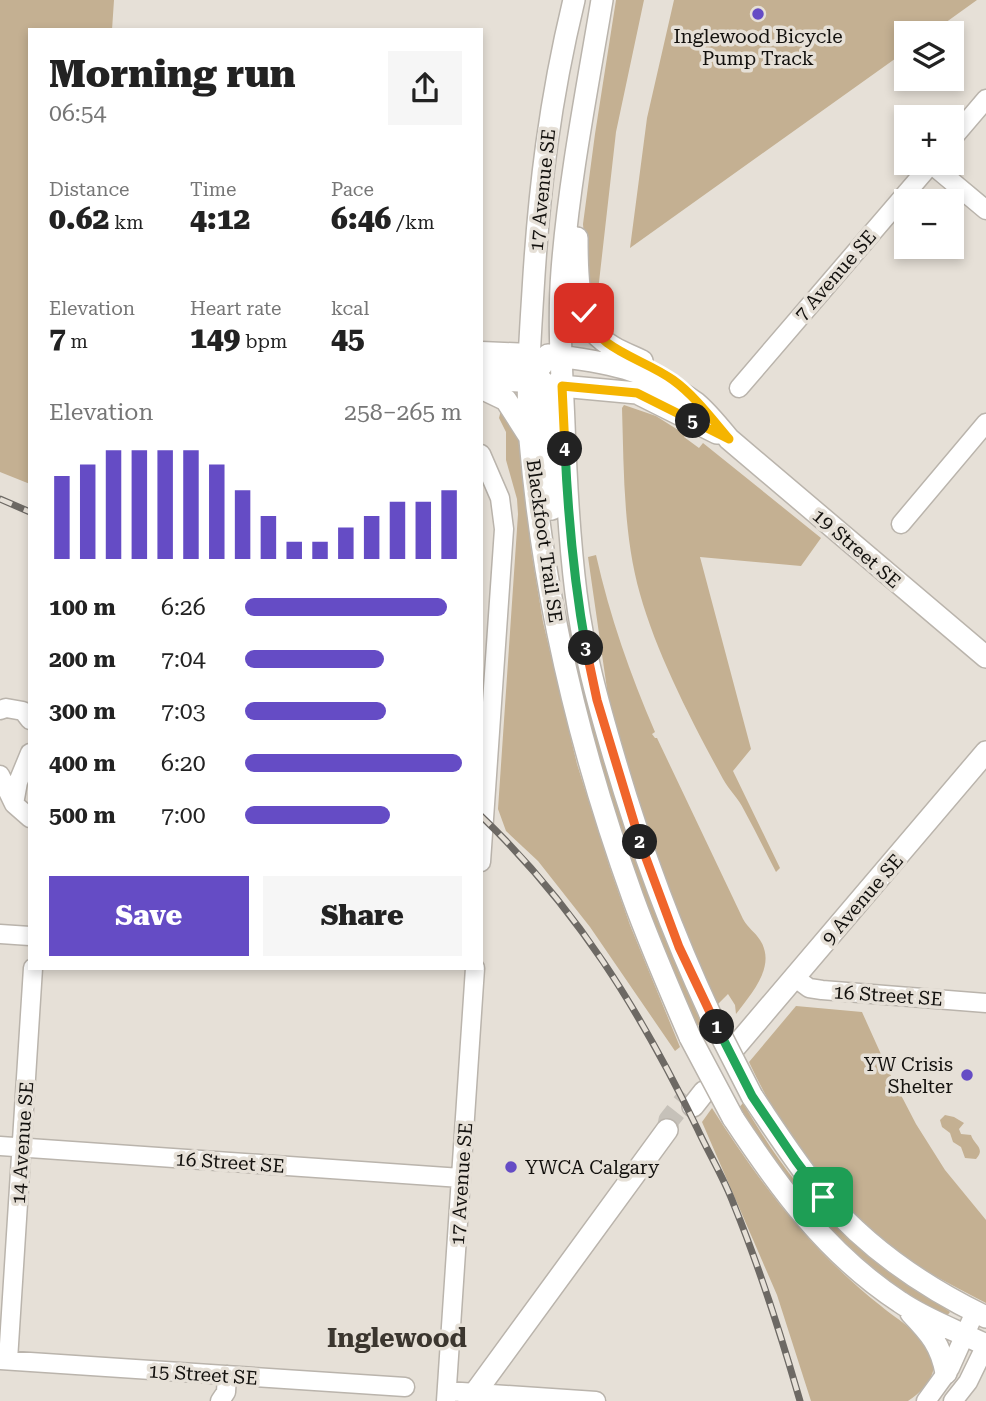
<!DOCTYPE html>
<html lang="en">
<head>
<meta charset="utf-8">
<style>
	:root { --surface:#fff; --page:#f6f6f6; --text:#222; --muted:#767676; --accent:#654cc5 }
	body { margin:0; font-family:"Roboto Serif",serif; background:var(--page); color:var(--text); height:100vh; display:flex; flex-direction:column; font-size:26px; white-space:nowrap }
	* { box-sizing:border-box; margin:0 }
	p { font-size:23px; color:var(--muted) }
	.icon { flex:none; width:38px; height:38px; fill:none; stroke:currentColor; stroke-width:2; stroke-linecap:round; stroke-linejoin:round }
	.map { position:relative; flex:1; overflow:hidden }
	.drawer { position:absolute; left:28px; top:28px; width:455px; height:942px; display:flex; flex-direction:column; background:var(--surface); border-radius:0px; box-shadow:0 4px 10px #0003 }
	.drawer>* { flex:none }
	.controls { position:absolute; left:894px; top:21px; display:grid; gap:14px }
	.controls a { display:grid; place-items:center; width:70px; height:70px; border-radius:0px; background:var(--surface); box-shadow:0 4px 10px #0003; font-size:35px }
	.pin { position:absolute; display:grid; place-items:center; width:60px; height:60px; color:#fff; margin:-30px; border-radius:14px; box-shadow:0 4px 10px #0006 }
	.km { position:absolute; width:35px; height:35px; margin:-18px; border-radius:50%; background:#222; color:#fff; font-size:19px; line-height:35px; text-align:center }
	.round { display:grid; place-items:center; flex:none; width:74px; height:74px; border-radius:0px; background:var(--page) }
	.head { display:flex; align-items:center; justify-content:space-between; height:119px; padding:0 21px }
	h1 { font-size:38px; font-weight:800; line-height:52px }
	.metrics { display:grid; grid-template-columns:repeat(3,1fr); gap:10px; height:119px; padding:7px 21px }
	.metrics div { display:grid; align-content:center }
	.metrics b { font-size:30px; font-weight:800 }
	.metrics small { font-size:19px; font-weight:400 }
	.metrics p { font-size:19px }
	.chart { height:196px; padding:14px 21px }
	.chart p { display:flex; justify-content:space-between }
	.chart svg { width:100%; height:126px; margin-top:7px; stroke:var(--accent); stroke-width:6 }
	.action { display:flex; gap:14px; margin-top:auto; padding:14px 21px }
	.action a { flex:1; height:80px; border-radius:0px; background:var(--accent); color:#fff; font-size:28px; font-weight:800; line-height:80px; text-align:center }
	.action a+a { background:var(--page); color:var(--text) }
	ul { padding:0 21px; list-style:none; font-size:23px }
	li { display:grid; grid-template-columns:112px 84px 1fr; align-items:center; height:52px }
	li i { height:18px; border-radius:9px; background:var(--accent) }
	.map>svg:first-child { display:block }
	.green { fill:#c4b092 }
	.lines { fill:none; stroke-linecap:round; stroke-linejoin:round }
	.major-tunnel { stroke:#c6c1b9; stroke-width:21; stroke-dasharray:21 10; stroke-linecap:butt }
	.minor-casing { stroke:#bab4ac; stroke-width:21 }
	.major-casing { stroke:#bab4ac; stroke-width:24 }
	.minor { stroke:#fff; stroke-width:18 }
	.major { stroke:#fff; stroke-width:21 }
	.rail-casing { stroke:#6d6964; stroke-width:7 }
	.rail { stroke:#e6e0d7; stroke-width:4.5; stroke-dasharray:13; stroke-linecap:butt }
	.major-bridge-casing { stroke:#bab4ac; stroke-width:24; stroke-linecap:butt }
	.major-bridge { stroke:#fff; stroke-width:21 }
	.split-1-casing { stroke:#fff; stroke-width:14 }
	.split-2-casing { stroke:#fff; stroke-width:14 }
	.split-3-casing { stroke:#fff; stroke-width:14 }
	.split-4-casing { stroke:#fff; stroke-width:14 }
	.split-5-casing { stroke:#fff; stroke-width:14 }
	.split-6-casing { stroke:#fff; stroke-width:14 }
	.split-1 { stroke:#22a559; stroke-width:9 }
	.split-2 { stroke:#f0652b; stroke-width:9 }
	.split-3 { stroke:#f0652b; stroke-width:9 }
	.split-4 { stroke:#22a559; stroke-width:9 }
	.split-5 { stroke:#f5b400; stroke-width:9 }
	.split-6 { stroke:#f5b400; stroke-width:9 }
	.poi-dot { fill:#654cc5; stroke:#e6e0d7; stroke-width:2.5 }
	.labels { text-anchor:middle; stroke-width:7; stroke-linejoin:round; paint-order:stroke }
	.poi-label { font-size:19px; fill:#13110e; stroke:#e6e0d7 }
	.street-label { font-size:19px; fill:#13110e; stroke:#e6e0d7 }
	.district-label { font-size:26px; font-weight:bold; fill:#3b362f; stroke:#e6e0d7 }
</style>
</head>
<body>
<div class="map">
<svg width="986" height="1401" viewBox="0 0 986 1401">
	<rect width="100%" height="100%" fill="#e6e0d7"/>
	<path class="green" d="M0 0H114L112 30H30V484L0 472Z
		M616 0H644L616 132 598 291 588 290 583 224 595 134Z
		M674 0H977L931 33H906V51L630 248 647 118Z
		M624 405 656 416 686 435 684 437 699 448 703 443 821 538 801 566 700 557 751 749 733 771 780 868 776 872C765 851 755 830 744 810 739 799 729 790 723 779 693 724 657 655 640 594 623 534 624 470 622 408Z
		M501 410 520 442 531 549 543 622 577 764 610 868 630 925 680 1047 675 1051 590 927 538 861 506 831 498 809 518 514 517 499 506 460V432L499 418Z
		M596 555C610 617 630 674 655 732L652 734 655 738H657L743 919C748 928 755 932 760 940 777 966 751 994 736 1014L735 1005 728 994 717 1005 699 969 661 873 610 710 588 557Z
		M569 625C585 678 595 733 612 786 636 867 666 946 701 1022L695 1030 620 842 563 627Z
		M796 1006 862 1012 889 1072 916 1124 945 1170 986 1220V1303C956 1287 924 1272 897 1252 832 1202 783 1135 749 1062Z
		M743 1103C770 1149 801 1195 842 1231 875 1261 914 1285 950 1312L947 1316C899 1291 850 1257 814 1215 786 1182 762 1145 737 1110Z
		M712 1108C758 1181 812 1252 881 1306 898 1321 926 1334 933 1358 938 1376 921 1393 908 1401H811L777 1295 702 1122Z
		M945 1115 954 1117 964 1123 959 1129 961 1134 971 1135C974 1145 986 1148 976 1159L965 1158 961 1147 953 1142 950 1133 942 1127 940 1120Z"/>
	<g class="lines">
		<path class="major-tunnel" d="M667 1130 669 1120 688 1096"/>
		<g class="minor-casing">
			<path id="minor" d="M952 139 986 99
				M931 164 986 210
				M481 351 530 353
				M481 381 530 383
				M739 388 932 163
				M481 454 500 498 504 529 481 862
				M901 524 986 423
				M0 710 6 708 23 711 30 720
				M0 775 14 804 30 818
				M14 804 18 782 30 753
				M0 934 30 936
				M794 977 809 988 822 990 986 1003
				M0 1146 461 1178
				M0 1360 405 1387
				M8 1360 33 968
				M447 1391 596 1401
				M220 1401 226 1392 227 1375
				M446 1401 475 968
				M926 1401 950 1368 975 1312
				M953 1401 968 1382 986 1345"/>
		</g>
		<g class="major-casing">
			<path id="major" d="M574 0C550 99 539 189 533 291 530 340 526 391 530 440 543 596 580 751 633 898 650 945 670 991 690 1037
				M602 0C587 90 569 180 562 271 558 323 562 373 564 424 566 480 569 537 576 593 583 649 598 703 614 757 640 846 671 930 710 1014
				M577 238C577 265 577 313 595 333 608 347 625 353 642 361
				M548 355C604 361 649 369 696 403 708 413 719 427 729 439L986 657
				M481 368 509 369 542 365
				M540 378 543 391 552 509
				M550 385 637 393 717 433
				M481 388 506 400 529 436
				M736 1046 986 752
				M752 1096C775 1130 797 1165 823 1196 867 1248 926 1288 986 1317
				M693 1106 704 1092
				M733 1118C780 1189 827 1254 900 1302 926 1320 958 1331 986 1345
				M911 1313C930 1333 941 1345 946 1373
				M469 1401 667 1130"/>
		</g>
		<use href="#minor" class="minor"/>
		<use href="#major" class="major"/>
		<g class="rail-casing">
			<path id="rail" d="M0 499 30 512
				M481 816C577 908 639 1009 697 1128 709 1154 724 1178 734 1205 760 1269 781 1335 800 1401"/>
		</g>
		<use href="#rail" class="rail"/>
		<g class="major-bridge-casing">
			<path id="major-bridge" d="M710 1014 752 1096
				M690 1037 733 1118"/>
		</g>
		<use href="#major-bridge" class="major-bridge"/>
	</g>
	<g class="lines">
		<g class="split-1-casing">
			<path id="split-1" d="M717 1027 752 1096 796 1161 823 1197"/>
		</g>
		<g class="split-2-casing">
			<path id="split-2" d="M640 842 679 947 717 1027"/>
		</g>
		<g class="split-3-casing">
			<path id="split-3" d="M586 648 597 700 640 842"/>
		</g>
		<g class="split-4-casing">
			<path id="split-4" d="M565 449C568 516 574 582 586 648"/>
		</g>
		<g class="split-5-casing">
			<path id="split-5" d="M565 449 562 386 637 393 693 421"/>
		</g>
		<g class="split-6-casing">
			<path id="split-6" d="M584 313C598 351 643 358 673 380 694 395 712 419 729 439L693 421"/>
		</g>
		<use href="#split-1" class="split-1"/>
		<use href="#split-2" class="split-2"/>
		<use href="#split-3" class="split-3"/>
		<use href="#split-4" class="split-4"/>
		<use href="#split-5" class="split-5"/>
		<use href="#split-6" class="split-6"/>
	</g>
	<g class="poi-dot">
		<circle cx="758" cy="14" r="7"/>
		<circle cx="967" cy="1075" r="7"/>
		<circle cx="511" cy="1167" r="7"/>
	</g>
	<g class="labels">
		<g class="poi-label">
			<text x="758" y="43">Inglewood Bicycle<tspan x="758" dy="22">Pump Track</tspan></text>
			<text x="953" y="1071" text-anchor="end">YW Crisis<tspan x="953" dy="22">Shelter</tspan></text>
			<text x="525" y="1174" text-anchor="start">YWCA Calgary</text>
		</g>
		<g class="street-label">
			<text transform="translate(542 190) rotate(-84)" y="7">17 Avenue SE</text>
			<text transform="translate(835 275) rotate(-49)" y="7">7 Avenue SE</text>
			<text transform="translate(545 541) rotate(82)" y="7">Blackfoot Trail SE</text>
			<text transform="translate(857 548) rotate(41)" y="7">19 Street SE</text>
			<text transform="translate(862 899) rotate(-49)" y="7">9 Avenue SE</text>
			<text transform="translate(888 995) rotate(4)" y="7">16 Street SE</text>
			<text transform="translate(22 1143) rotate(-86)" y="7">14 Avenue SE</text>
			<text transform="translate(230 1162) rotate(4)" y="7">16 Street SE</text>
			<text transform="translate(461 1184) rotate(-86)" y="7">17 Avenue SE</text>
			<text transform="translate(203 1374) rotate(4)" y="7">15 Street SE</text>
		</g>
		<g class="district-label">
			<text x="397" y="1347">Inglewood</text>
		</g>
	</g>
</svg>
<div class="controls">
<a><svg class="icon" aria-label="layers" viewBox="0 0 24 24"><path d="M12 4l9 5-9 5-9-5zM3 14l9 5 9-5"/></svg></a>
<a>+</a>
<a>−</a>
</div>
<div class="pin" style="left:823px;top:1197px;background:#1e9e55"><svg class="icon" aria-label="arrive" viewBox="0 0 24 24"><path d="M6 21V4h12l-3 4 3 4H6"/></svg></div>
<div class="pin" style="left:584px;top:313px;background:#d93025"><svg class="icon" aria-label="check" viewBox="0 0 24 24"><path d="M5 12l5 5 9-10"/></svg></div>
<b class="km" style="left:717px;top:1027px">1</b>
<b class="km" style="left:640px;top:842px">2</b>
<b class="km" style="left:586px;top:648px">3</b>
<b class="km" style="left:565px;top:449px">4</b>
<b class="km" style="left:693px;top:421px">5</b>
<section class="drawer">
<div class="head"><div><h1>Morning run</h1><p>06:54</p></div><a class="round"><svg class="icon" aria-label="share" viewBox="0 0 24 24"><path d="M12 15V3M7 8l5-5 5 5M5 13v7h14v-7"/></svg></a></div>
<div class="metrics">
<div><p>Distance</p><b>0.62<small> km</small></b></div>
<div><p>Time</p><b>4:12</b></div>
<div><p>Pace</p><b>6:46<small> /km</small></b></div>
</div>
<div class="metrics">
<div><p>Elevation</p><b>7<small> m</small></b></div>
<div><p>Heart rate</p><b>149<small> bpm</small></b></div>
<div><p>kcal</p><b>45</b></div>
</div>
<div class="chart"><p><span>Elevation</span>258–265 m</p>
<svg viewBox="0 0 160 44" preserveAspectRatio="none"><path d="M5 44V15M15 44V11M25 44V6M35 44V6M45 44V6M55 44V6M65 44V11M75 44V20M85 44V29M95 44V38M105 44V38M115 44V33M125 44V29M135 44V24M145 44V24M155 44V20"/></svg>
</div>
<ul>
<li><b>100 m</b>6:26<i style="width:93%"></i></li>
<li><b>200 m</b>7:04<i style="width:64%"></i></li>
<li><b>300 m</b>7:03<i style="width:65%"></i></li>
<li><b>400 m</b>6:20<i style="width:100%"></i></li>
<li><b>500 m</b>7:00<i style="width:67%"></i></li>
</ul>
<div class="action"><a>Save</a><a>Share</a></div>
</section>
</div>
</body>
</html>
